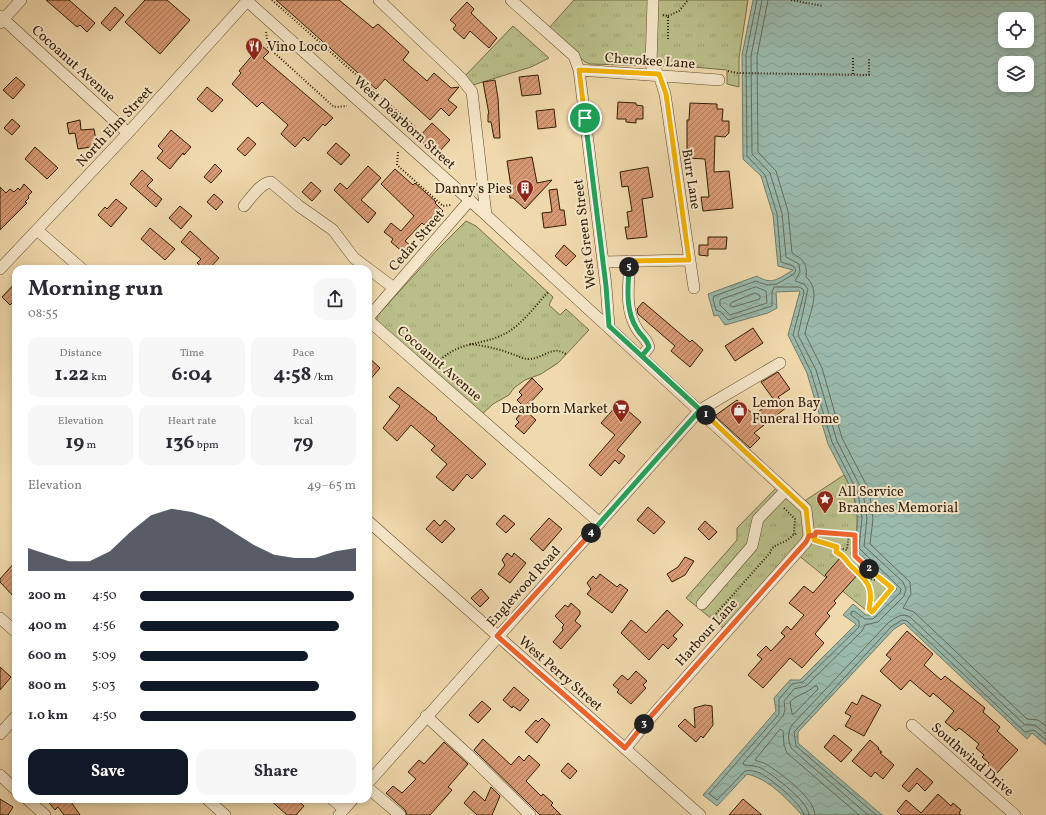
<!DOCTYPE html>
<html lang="en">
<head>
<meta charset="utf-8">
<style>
	:root { --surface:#fff; --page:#f7f7f7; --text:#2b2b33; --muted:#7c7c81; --accent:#111827 }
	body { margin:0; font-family:Vollkorn,serif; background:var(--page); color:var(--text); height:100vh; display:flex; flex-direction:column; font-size:15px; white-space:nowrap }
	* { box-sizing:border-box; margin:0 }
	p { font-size:13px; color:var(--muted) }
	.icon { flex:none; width:22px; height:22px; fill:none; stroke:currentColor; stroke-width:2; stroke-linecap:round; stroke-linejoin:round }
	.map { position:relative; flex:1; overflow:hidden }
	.sheet { position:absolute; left:12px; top:265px; width:360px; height:538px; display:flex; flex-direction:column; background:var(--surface); border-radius:12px; box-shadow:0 2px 6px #0003 }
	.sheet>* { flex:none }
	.controls { position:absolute; left:998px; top:12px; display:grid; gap:8px }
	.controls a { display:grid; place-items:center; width:36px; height:36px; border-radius:8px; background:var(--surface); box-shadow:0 2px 6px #0003; font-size:20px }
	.pin { position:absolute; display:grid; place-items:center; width:34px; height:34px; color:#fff; margin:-17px; border:2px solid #fff; border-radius:50%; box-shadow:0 1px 4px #0007 }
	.km { position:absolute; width:20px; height:20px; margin:-10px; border-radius:50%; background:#222; color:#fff; font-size:11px; line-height:20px; text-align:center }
	.round { display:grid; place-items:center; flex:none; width:42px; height:42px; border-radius:12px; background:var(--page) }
	.overview { display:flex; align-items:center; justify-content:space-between; height:68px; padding:0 16px }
	h1 { font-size:22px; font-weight:700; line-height:30px }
	.stats { display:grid; grid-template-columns:repeat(3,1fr); gap:6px; height:68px; padding:4px 16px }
	.stats div { display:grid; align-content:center; border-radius:10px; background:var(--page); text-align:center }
	.stats b { font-size:20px; font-weight:700 }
	.stats small { font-size:11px; font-weight:400 }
	.stats p { font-size:11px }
	.chart { height:112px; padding:8px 16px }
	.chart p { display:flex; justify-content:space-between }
	.chart svg { width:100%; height:72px; margin-top:4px; fill:var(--accent); opacity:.7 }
	.primary-button { display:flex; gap:8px; margin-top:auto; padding:8px 16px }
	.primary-button a { flex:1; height:46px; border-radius:12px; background:var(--accent); color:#fff; font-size:16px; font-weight:700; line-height:46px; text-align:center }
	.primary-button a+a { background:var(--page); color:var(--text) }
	ul { padding:0 16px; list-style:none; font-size:13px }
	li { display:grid; grid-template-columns:64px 48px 1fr; align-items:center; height:30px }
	li i { height:10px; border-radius:5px; background:var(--accent) }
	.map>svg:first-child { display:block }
	.park { fill:url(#park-tufts); stroke:#766e46 }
	.water { fill:url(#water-waves); stroke:#707b69; fill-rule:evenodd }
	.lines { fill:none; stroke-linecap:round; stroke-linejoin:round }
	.shore { stroke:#666b58; stroke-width:1 }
	.building { fill:url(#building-hatch); stroke:#311c03 }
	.minor-casing { stroke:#614b2d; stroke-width:12 }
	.path { stroke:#311c03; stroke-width:2; stroke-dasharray:1 2; stroke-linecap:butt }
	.minor { stroke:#f5e6c9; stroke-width:11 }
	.split-1-casing { stroke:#fff; stroke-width:8 }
	.split-2-casing { stroke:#fff; stroke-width:8 }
	.split-3-casing { stroke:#fff; stroke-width:8 }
	.split-4-casing { stroke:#fff; stroke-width:8 }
	.split-5-casing { stroke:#fff; stroke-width:8 }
	.split-6-casing { stroke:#fff; stroke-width:8 }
	.split-1 { stroke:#22a559; stroke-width:5 }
	.split-2 { stroke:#f5b400; stroke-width:5 }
	.split-3 { stroke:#f0652b; stroke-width:5 }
	.split-4 { stroke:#f0652b; stroke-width:5 }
	.split-5 { stroke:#22a559; stroke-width:5 }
	.split-6 { stroke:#f5b400; stroke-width:5 }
	.labels { text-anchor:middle; stroke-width:4; stroke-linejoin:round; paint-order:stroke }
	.poi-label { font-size:14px; fill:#311c03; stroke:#f5e6c9; text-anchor:start }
	.street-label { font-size:14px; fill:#311c03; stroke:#f5e6c9 }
</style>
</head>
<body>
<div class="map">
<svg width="1046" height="815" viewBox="0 0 1046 815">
	<defs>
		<pattern id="park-tufts" width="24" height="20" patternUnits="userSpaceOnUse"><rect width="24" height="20" fill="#babf89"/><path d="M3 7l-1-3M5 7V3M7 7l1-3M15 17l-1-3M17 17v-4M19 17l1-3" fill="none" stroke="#a0a475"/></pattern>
		<pattern id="water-waves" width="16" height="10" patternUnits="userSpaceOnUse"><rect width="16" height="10" fill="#9abaad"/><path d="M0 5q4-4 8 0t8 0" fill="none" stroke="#859f93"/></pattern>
		<pattern id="building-hatch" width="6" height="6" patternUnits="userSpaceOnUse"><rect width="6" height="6" fill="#d79973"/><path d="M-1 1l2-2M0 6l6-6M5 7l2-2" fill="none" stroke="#af7c5c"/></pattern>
	</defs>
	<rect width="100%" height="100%" fill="#f0d9ac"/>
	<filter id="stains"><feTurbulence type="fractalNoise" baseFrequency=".005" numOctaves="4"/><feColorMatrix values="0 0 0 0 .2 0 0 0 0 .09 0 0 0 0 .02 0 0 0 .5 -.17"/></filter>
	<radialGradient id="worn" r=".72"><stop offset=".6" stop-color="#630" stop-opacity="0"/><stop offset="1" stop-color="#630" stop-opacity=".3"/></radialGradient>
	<path class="park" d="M574 0H748L739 58V87L727 84V70L693 67 590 64 585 62 548 29Z
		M513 26 549 58 531 67 473 85 464 77Z
		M466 221 476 226 553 297 549 305 560 315 566 309 589 330 558 363 541 374 525 380 514 388 509 395 493 404 481 415 377 321V316L437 250Z
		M844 475C860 505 858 518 855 550L897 589 872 615 792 550 723 628 686 598 737 540V528L781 483 803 502Z"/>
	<path class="water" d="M753 0H1046V745L1032 733 1027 739 904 623 894 629 798 732V743L882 815H802C787 799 769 779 747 774L717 806 703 795 776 711 774 698 790 680H800L856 624 843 615 853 604 866 615H872L897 589 855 550 858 518 854 494 828 444 807 373 788 335 800 291 776 292 777 308 768 313 725 325 718 315 714 316 708 294 757 276C772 286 779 278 793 270L778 266 773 215 761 176 743 159 742 55ZM1005 19H1027V41H1005ZM1005 63H1027V85H1005Z"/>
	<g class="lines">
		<path class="shore" d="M757 0 746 55 747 156 765 175 777 214 781 262 793 266 796 270 794 274C776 284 775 289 756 281L714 296 713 299 716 310 721 312 728 320 772 306V292L774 287H799L803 289 804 293 793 335 811 372 832 442 858 493 862 518 859 548 901 589 900 593 873 619H865L854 611 851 612V615L859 621V627L803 682 792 684 779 699V714L709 794 717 800 745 771C749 770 756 771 760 773 770 778 803 805 804 815
			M762 0 751 56 752 154 770 173 782 213 786 257 799 264 800 272 795 281 804 284 808 289 798 335 816 370 837 441 863 492 867 518 864 546 903 582 906 589 904 596 878 622 865 625 862 631 806 686 794 689 784 701 785 710 783 716 743 763 744 765C750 765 758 766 763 769 774 776 809 802 809 815
			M768 0 757 56 758 152 776 171 788 211 792 253C802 259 808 263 806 277 823 292 808 315 805 334L822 368 842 438 869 490 873 519 870 544 910 582 911 594 903 608 914 612 1027 719 1038 720 1046 726
			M756 287 766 291 767 303 730 315 720 305V300Z
			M755 293 760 296V299L733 307 730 305 731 303Z
			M815 686H817L818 689 794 714H792L790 702C799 693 805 695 815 686Z
			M815 815C815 798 780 773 766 764 763 762 758 762 755 760L780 729 783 731 784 745 787 753 859 815
			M868 815 792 749C788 743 787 732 792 725L888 623C895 618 902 612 910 617L1025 725H1035L1046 734
			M876 815 796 746 794 732 892 626 902 620 907 621 1025 732 1034 730 1046 740"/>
	</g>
	<path class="building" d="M46 0H69L95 23 87 32 80 25 77 27Z
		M145 0H167L190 20 160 54 125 22Z
		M276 0H339L373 28 378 24 409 52 403 60 427 81 434 73 451 88 459 87 448 100 457 107 449 116 441 108 430 120 385 79 376 89Z
		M467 2 474 9 471 13 497 38 489 48 470 31 464 39 453 29 456 25 450 20Z
		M115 7 124 15 110 31 101 23Z
		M261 45 269 52 263 58 333 118 325 126 323 124 308 141 304 137 295 147 281 134 288 125 262 102 257 107 232 84 241 73 239 71Z
		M538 75 541 94 522 96 519 77Z
		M16 77 25 85 13 99 3 90Z
		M495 80 498 98 500 138H494L491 122H488V114H489L483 82Z
		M207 87 223 100 212 112 197 99Z
		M618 102 636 103V105L643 106V119H636V123L626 122V119H617Z
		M690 103 717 104V109H723L722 121H729V133L725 137 715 136 714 172 729 171 733 208 703 211 701 197H709L705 159 687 158V120H689Z
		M554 109 556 127 538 129 536 111Z
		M12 119 20 126 12 135 4 128Z
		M80 120 81 130 94 129 97 146 78 149 75 133 69 134 67 123Z
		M432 123 450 140 436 155 418 138Z
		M171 130 191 147 184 155 183 153 170 169 157 158 163 151 158 146Z
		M248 137 256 144 245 156 237 149Z
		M336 143 350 155 341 165 327 153Z
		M35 147 58 168 47 179 25 159Z
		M532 157 537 183 552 180 525 209 513 198H510L509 187H511L507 161Z
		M215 164 222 171 211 183 204 177Z
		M368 166 381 178 361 200 376 213 368 223 334 190 340 183 347 189Z
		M648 167 653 197 642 199 647 237 627 239 625 227H629L627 212 632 211 628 186 622 187 620 172Z
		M395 169 413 185 415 183 436 202 435 203 443 211 428 228 422 223 405 241 411 246 404 253 391 242 393 239 384 232 391 223 401 231 414 216 381 184Z
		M142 170 153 180 147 186 162 199 156 207 130 184Z
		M311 182 321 191 312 201 302 192Z
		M24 184 32 192 28 196 29 198 25 202 27 203 0 230V187L6 193 10 189 14 192 18 188 20 190Z
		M557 189 560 210H564L566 225 544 228 542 213 552 212 549 190Z
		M214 194 223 202 216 210 207 202Z
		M116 199 127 208 111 227 98 215 105 207 107 209Z
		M180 206 192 216 181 229 169 218Z
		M150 228 175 249 165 260 141 239Z
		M190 231 219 258 209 269H204L197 263 201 259 181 242Z
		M708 237H727L726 249H708V256L699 255V245H708Z
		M564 245 576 256 566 266 555 256Z
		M16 282V299L10 305 2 297Z
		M643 302 690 342 692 340 703 350 690 367 671 351 675 346 638 314 637 309Z
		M753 328 763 343 735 361 725 346Z
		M368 357 380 368 368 382Z
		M778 372 790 389 778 397 787 407 754 433 760 438 750 448 716 417V415L737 400 754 415 774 400 761 382Z
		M532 378 543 389 525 408 517 400 522 395 519 392Z
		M398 387 437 418 436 419 486 464 472 479 467 474 453 491 436 477 447 464 431 450 435 446 411 425 397 441 383 428 400 406 389 397Z
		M619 403 641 422 617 450 625 456 619 464 615 460 601 476 589 465 615 435 601 423Z
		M524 409 536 420 524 434 515 426 519 422 516 419Z
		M648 507 665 522 654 534 637 520Z
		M504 515 515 524 506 533 496 524Z
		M549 518 562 529 543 551 530 539Z
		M434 520 440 526 445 520 455 529 442 543 426 529Z
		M705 521 717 532 709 540 698 529Z
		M507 553 512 557 514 553 526 563 510 583 498 574 505 565 502 560Z
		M685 557 694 561 685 575 672 582 667 574 678 567Z
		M841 557 859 573 834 601 836 603 827 613 830 616 815 634 824 643 802 668 790 658 763 688 748 675 762 659 757 655 766 646 771 651 785 636 781 633 787 626 791 630 804 615 789 603 804 586 813 593 827 577 825 575Z
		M16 561V599L0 582V579Z
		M600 574 617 587 620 584 628 590 612 613 587 594 591 589 587 583 593 576 596 579Z
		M481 589 489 598 480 607 471 598Z
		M571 603 580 611V614L575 621 581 626 561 649 553 642 563 630 562 627 564 625 555 616 565 605 568 607Z
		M667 610 683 625 673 636 677 639 668 649 663 644 649 660 621 633 631 620 646 633Z
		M907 631 933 654 924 665 941 680 945 676 985 708 983 712 1000 727 997 731 1018 750 997 773 987 765 989 763 982 757 984 755 976 748 979 744 962 730 959 728 956 731 945 722 954 711 933 693 930 697 910 680 901 690 880 671 891 659 886 655Z
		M0 667 11 677 0 690Z
		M636 671 647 681 643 685 646 688 631 704 617 692 619 690 613 685 622 675 628 680Z
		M514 687 529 700 520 711 513 706 512 708 503 700Z
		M862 695 881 705 864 736 845 726 851 716 845 713 852 702 857 705Z
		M482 701 491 709 478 723 469 715Z
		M705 705 712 706 713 725 703 738 701 736 696 742 678 726 685 719 695 728 694 708Z
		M542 718 550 725 537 743 525 732 536 720 538 722Z
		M834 735 852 750 841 762 824 747Z
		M483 739 511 765 519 756 524 761 529 755 540 765 526 781 541 796 543 794 553 803 551 805 561 815H540L529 804 474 750Z
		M870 740 879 748 878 749 882 752 880 753 894 765 883 779 875 772 871 777 852 761Z
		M444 742 468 764 448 787 452 790 430 815H407L405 810 386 793 393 786 402 793 416 779 408 772 419 760 424 764Z
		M568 763 577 771 570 779 561 771Z
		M917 768 933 782 925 791 917 783 909 792 902 786Z
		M491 787 500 796 492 815H477L464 803 474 791 485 801Z
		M938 794 951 806 953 803 961 810 959 813 961 815H901L897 811 906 800 921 813Z
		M0 799 13 807 8 815H0Z
		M46 799H69L80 815H64L58 807 55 810Z
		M269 799H296L304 806 296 815H287Z
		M743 799 762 815H729Z"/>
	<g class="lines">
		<g class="minor-casing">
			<path id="minor" d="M246 0 486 215 806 509 809 536 806 542 645 724 625 749
				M379 0 461 78 472 92 486 215
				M511 0 574 56 579 70 606 286 609 326
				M653 0 651 65 659 75 665 94 694 288
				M0 16 128 133
				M0 23 21 0
				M579 70 719 80
				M244 206C251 198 260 183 271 182L299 206 333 230 354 258 394 288
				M37 230 82 269
				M630 261C629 284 624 308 637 329 641 336 647 339 649 347L642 356
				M603 262 689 260
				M0 269 128 133 248 0
				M368 318 470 200
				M368 320 600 523
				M368 521 700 815
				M702 604 752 546 758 519 786 490
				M0 618 16 632
				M426 716 474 760 530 815
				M912 725 1015 815
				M0 734 16 716
				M0 775 16 790
				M368 783 700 410 780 363
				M368 788 400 815
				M27 799 45 815
				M207 799 225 815
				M332 799 344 809
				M339 815 353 799"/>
		</g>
		<path class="path" d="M272 0 415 127 416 138
			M791 0 823 6
			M663 15 668 16V40
			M668 16 679 11 688 0
			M266 32 268 47 334 107 347 106
			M853 58V75
			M728 71 737 73 869 75V59
			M398 152 397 165 443 206 451 205
			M470 344C483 346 497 348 509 353 517 355 521 359 530 359 544 358 553 344 567 355
			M436 364C459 339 483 347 508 332 524 322 536 305 549 291
			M784 508 795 519 794 534
			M819 532 855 535V556L892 588 872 612 869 609 871 593 865 578
			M817 541 837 547 835 551C845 556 849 564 857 571
			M837 547 847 550 849 534
			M860 561 857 571 865 578 875 580 879 577
			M714 616 770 553C772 543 785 545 794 534H798"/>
		<use href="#minor" class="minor"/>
	</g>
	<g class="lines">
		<g class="split-1-casing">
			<path id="split-1" d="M585 118 606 286 609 326 706 415"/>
		</g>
		<g class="split-2-casing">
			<path id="split-2" d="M706 415 806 509 809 536 815 535 814 540 837 547 836 552C846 557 844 559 851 566 867 581 874 586 869 609L872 612 892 588 869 569"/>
		</g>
		<g class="split-3-casing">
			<path id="split-3" d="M644 724 806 542 809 536 815 535 816 532 855 535V556L869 569"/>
		</g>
		<g class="split-4-casing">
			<path id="split-4" d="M591 533 497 636 625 748 644 724"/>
		</g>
		<g class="split-5-casing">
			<path id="split-5" d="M591 533 700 410 642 356 649 347C647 339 641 336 637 329 625 310 628 288 629 267"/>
		</g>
		<g class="split-6-casing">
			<path id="split-6" d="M585 118 579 70 659 74 666 94 689 260 630 261 629 267"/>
		</g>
		<use href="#split-1" class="split-1"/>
		<use href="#split-2" class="split-2"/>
		<use href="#split-3" class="split-3"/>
		<use href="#split-4" class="split-4"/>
		<use href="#split-5" class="split-5"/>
		<use href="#split-6" class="split-6"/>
	</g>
	<defs>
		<g id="restaurant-pin" transform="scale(0.9)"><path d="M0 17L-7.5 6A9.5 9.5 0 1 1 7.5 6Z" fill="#8f2418" stroke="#f5e6c9"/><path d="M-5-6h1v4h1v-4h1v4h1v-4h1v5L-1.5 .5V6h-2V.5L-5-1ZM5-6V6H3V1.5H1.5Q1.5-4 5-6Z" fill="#fff"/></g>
		<g id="building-pin" transform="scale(0.9)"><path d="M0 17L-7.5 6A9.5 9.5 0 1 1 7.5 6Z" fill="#8f2418" stroke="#f5e6c9"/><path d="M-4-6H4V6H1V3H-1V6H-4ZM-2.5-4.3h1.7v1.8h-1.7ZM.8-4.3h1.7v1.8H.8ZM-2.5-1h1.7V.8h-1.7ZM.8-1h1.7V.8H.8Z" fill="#fff"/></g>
		<g id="supermarket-pin" transform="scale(0.9)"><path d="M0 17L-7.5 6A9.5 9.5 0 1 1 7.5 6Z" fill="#8f2418" stroke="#f5e6c9"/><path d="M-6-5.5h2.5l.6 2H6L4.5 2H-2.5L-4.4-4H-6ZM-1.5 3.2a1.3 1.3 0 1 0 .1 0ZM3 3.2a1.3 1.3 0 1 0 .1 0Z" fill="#fff"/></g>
		<g id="shop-pin" transform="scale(0.9)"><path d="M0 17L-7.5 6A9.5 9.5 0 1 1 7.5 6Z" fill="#8f2418" stroke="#f5e6c9"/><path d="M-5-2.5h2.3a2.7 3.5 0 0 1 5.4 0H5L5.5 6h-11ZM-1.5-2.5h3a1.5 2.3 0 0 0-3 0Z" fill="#fff"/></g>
		<g id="sight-pin" transform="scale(0.9)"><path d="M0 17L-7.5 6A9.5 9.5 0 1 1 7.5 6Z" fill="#8f2418" stroke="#f5e6c9"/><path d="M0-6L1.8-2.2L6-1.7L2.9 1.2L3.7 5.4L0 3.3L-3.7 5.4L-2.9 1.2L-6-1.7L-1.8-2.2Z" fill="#fff"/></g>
	</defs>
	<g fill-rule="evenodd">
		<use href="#restaurant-pin" x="254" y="46"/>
		<use href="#building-pin" x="525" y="188"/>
		<use href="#supermarket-pin" x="621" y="408"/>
		<use href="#shop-pin" x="739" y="410"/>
		<use href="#sight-pin" x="825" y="499"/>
	</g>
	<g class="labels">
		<g class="poi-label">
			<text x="267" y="51">Vino Loco</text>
			<text x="512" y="193" text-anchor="end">Danny's Pies</text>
			<text x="752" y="407">Lemon Bay<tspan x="752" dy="16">Funeral Home</tspan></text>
			<text x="608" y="413" text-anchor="end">Dearborn Market</text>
			<text x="838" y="496">All Service<tspan x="838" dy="16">Branches Memorial</tspan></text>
		</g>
		<g class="street-label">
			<text transform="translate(650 60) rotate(4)" y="5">Cherokee Lane</text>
			<text transform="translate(74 63) rotate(42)" y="5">Cocoanut Avenue</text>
			<text transform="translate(405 122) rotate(42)" y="5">West Dearborn Street</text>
			<text transform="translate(114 126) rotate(-47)" y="5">North Elm Street</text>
			<text transform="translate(692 179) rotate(81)" y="5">Burr Lane</text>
			<text transform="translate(584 234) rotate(-97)" y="5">West Green Street</text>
			<text transform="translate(416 240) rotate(-49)" y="5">Cedar Street</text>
			<text transform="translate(440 363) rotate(41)" y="5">Cocoanut Avenue</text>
			<text transform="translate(523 586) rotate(-48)" y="5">Englewood Road</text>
			<text transform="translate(706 632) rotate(-48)" y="5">Harbour Lane</text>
			<text transform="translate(561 673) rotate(41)" y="5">West Perry Street</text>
			<text transform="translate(973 759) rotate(41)" y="5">Southwind Drive</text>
		</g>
	</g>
	<rect width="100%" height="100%" filter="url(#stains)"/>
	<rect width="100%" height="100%" fill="url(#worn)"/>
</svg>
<div class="controls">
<a><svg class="icon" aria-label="locate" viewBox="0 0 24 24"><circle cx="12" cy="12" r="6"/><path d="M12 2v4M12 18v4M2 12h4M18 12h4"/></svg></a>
<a><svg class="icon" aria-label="layers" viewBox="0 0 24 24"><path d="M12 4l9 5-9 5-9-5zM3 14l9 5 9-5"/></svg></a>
</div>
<div class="pin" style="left:585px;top:118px;background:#1e9e55"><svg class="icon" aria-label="arrive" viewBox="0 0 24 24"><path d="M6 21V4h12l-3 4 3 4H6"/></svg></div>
<b class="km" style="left:706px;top:415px">1</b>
<b class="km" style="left:869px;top:569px">2</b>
<b class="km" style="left:644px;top:724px">3</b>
<b class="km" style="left:591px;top:533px">4</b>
<b class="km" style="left:629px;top:267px">5</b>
<section class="sheet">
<div class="overview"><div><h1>Morning run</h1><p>08:55</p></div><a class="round"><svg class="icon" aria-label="share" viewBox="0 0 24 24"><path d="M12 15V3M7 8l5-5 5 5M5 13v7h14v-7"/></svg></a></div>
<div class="stats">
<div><p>Distance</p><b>1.22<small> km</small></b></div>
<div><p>Time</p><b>6:04</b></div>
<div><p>Pace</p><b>4:58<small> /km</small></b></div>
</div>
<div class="stats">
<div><p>Elevation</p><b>19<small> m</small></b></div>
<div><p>Heart rate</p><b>136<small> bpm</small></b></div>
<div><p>kcal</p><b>79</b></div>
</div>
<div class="chart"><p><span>Elevation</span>49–65 m</p>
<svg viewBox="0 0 160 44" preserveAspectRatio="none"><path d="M0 44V30L10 34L20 38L30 38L40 32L50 20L60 10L70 6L80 8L90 12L100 20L110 28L120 34L130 36L140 36L150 32L160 30V44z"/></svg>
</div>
<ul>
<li><b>200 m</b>4:50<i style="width:99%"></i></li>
<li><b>400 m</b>4:56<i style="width:92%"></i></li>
<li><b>600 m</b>5:09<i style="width:78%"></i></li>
<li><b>800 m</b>5:03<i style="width:83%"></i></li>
<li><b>1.0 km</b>4:50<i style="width:100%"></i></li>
</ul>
<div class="primary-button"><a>Save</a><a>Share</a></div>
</section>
</div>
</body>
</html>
